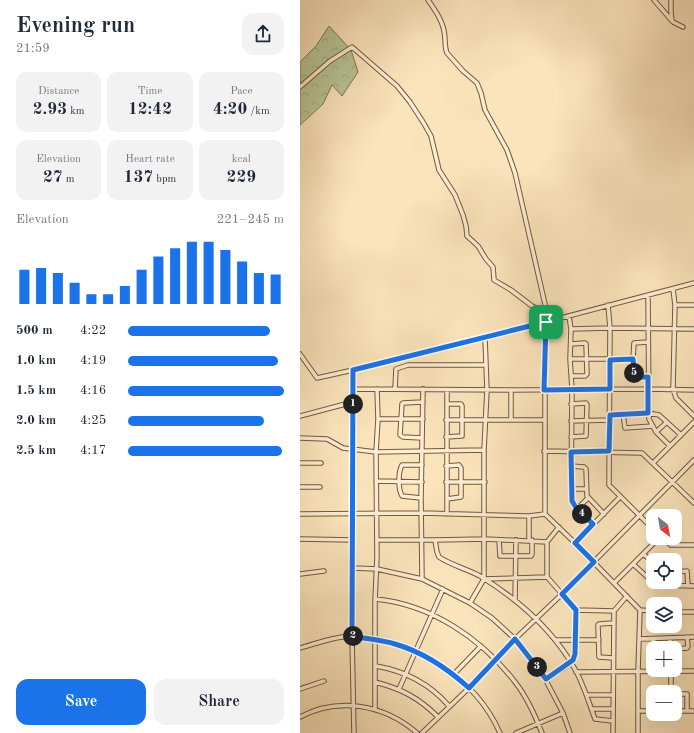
<!DOCTYPE html>
<html lang="en">
<head>
<meta charset="utf-8">
<style>
	:root { --surface:#fff; --page:#f2f2f3; --text:#1f2937; --muted:#747a83; --accent:#1a73e8 }
	body { margin:0; font-family:"Old Standard TT",serif; background:var(--page); color:var(--text); height:100vh; display:flex; flex-direction:column; font-size:15px; white-space:nowrap }
	* { box-sizing:border-box; margin:0 }
	p { font-size:13px; color:var(--muted) }
	.icon { flex:none; width:22px; height:22px; fill:none; stroke:currentColor; stroke-width:2; stroke-linecap:round; stroke-linejoin:round }
	.map { position:relative; flex:1; overflow:hidden }
	.panel { display:flex; flex-direction:column; background:var(--surface); width:300px }
	.panel>* { flex:none }
	.needle { width:26px; rotate:149deg }
	.tools { position:absolute; left:346px; top:509px; display:grid; gap:8px }
	.tools a { display:grid; place-items:center; width:36px; height:36px; border-radius:8px; background:var(--surface); box-shadow:0 4px 16px #0002; font-size:20px }
	.pin { position:absolute; display:grid; place-items:center; width:34px; height:34px; color:#fff; margin:-17px; border-radius:8px; box-shadow:0 2px 6px #0006 }
	.km { position:absolute; width:20px; height:20px; margin:-10px; border-radius:50%; background:#222; color:#fff; font-size:11px; line-height:20px; text-align:center }
	.round { display:grid; place-items:center; flex:none; width:42px; height:42px; border-radius:12px; background:var(--page) }
	.overview { display:flex; align-items:center; justify-content:space-between; height:68px; padding:0 16px }
	h1 { font-size:22px; font-weight:700; line-height:30px }
	.stats { display:grid; grid-template-columns:repeat(3,1fr); gap:6px; height:68px; padding:4px 16px }
	.stats div { display:grid; align-content:center; border-radius:10px; background:var(--page); text-align:center }
	.stats b { font-size:17px; font-weight:700 }
	.stats small { font-size:11px; font-weight:400 }
	.stats p { font-size:11px }
	.chart { height:112px; padding:8px 16px }
	.chart p { display:flex; justify-content:space-between }
	.chart svg { width:100%; height:72px; margin-top:4px; stroke:var(--accent); stroke-width:6 }
	.action { display:flex; gap:8px; margin-top:auto; padding:8px 16px }
	.action a { flex:1; height:46px; border-radius:12px; background:var(--accent); color:#fff; font-size:16px; font-weight:700; line-height:46px; text-align:center }
	.action a+a { background:var(--page); color:var(--text) }
	ul { padding:0 16px; list-style:none; font-size:13px }
	li { display:grid; grid-template-columns:64px 48px 1fr; align-items:center; height:30px }
	li i { height:10px; border-radius:5px; background:var(--accent) }
	main { display:flex; flex:1; min-height:0 }
	.map>svg:first-child { display:block }
	.forest { fill:url(#forest-crowns); stroke:#807752 }
	.lines { fill:none; stroke-linecap:round; stroke-linejoin:round }
	.minor-casing { stroke:#74583a; stroke-width:5.5 }
	.minor { stroke:#fcedd3; stroke-width:3.5 }
	.route-casing { stroke:#fff; stroke-width:8 }
	.route { stroke:#1a73e8; stroke-width:5 }
</style>
</head>
<body>
<main>
<section class="panel">
<div class="overview"><div><h1>Evening run</h1><p>21:59</p></div><a class="round"><svg class="icon" aria-label="share" viewBox="0 0 24 24"><path d="M12 15V3M7 8l5-5 5 5M5 13v7h14v-7"/></svg></a></div>
<div class="stats">
<div><p>Distance</p><b>2.93<small> km</small></b></div>
<div><p>Time</p><b>12:42</b></div>
<div><p>Pace</p><b>4:20<small> /km</small></b></div>
</div>
<div class="stats">
<div><p>Elevation</p><b>27<small> m</small></b></div>
<div><p>Heart rate</p><b>137<small> bpm</small></b></div>
<div><p>kcal</p><b>229</b></div>
</div>
<div class="chart"><p><span>Elevation</span>221–245 m</p>
<svg viewBox="0 0 160 44" preserveAspectRatio="none"><path d="M5 44V23M15 44V22M25 44V25M35 44V31M45 44V38M55 44V38M65 44V33M75 44V23M85 44V15M95 44V10M105 44V6M115 44V6M125 44V11M135 44V18M145 44V25M155 44V26"/></svg>
</div>
<ul>
<li><b>500 m</b>4:22<i style="width:91%"></i></li>
<li><b>1.0 km</b>4:19<i style="width:96%"></i></li>
<li><b>1.5 km</b>4:16<i style="width:100%"></i></li>
<li><b>2.0 km</b>4:25<i style="width:87%"></i></li>
<li><b>2.5 km</b>4:17<i style="width:99%"></i></li>
</ul>
<div class="action"><a>Save</a><a>Share</a></div>
</section>
<div class="map">
<svg width="394" height="733" viewBox="0 0 394 733">
	<defs>
		<pattern id="forest-crowns" width="20" height="18" patternUnits="userSpaceOnUse"><rect width="20" height="18" fill="#b8c596"/><path d="M2 6a3 3 0 1 1 6 0M12 15a3 3 0 1 1 6 0" fill="none" stroke="#a0a980"/></pattern>
	</defs>
	<rect width="100%" height="100%" fill="#fbe4bc"/>
	<filter id="stains"><feTurbulence type="fractalNoise" baseFrequency=".005" numOctaves="4"/><feColorMatrix values="0 0 0 0 .2 0 0 0 0 .09 0 0 0 0 .02 0 0 0 .5 -.17"/></filter>
	<radialGradient id="worn" r=".72"><stop offset=".6" stop-color="#630" stop-opacity="0"/><stop offset="1" stop-color="#630" stop-opacity=".3"/></radialGradient>
	<path class="forest" d="M29 26 51 50 58 72 42 96 32 85 23 104 0 125V62L16 46Z"/>
	<g class="lines">
		<g class="minor-casing">
			<path id="minor" d="M128 0C135 10 142 20 144 31 146 39 144 46 147 53L163 71 177 83 181 93 185 110 207 150 215 173 247 313 245 337V514
				M354 0 373 22 383 27
				M371 0V13L372 21
				M0 87 30 61 52 47 97 86 110 102 123 122 131 136 139 170 155 195 163 215 166 226 167 236 178 246 186 259 193 267 194 280 211 290 232 306 247 313
				M373 289 375 305 373 389 376 398 394 416
				M348 295 349 419 356 432 370 446
				M308 305 310 328 309 485 353 529
				M375 305H394
				M269 316 271 329 270 359 272 389 271 497 277 509 293 524
				M271 329 310 328 394 329
				M271 344 285 343 286 344 287 374 285 376H271
				M0 354 17 378 53 370 185 338 394 283
				M270 359H333
				M53 370 52 636 54 733
				M348 377H335L333 359 334 343 348 342
				M53 389 211 390 348 389 394 390
				M95 389 96 369 108 365H185
				M147 390V514
				M211 390V420
				M323 414 325 428 353 426
				M310 415 348 413 359 415 381 435
				M0 416 53 402
				M78 419H123
				M146 420H244
				M271 421 310 420
				M356 432 367 422
				M146 437 162 436V406L161 404H147
				M271 437 286 436 287 405 286 403 271 404
				M0 438 27 439 43 448 76 452 184 450
				M122 438 103 437 100 435 102 404 103 403 123 402
				M244 451 342 453 394 503
				M0 463H21
				M353 463 394 422
				M146 466 159 465 161 468V497L147 499
				M271 466 284 467 286 469 287 496 304 514
				M76 481 122 482
				M146 482H185
				M0 487H20
				M271 489H286
				M121 498 102 496C98 489 98 472 102 465H122
				M277 509 288 498
				M0 514 122 513 229 516 245 514 275 543 340 610 338 671V733
				M229 516V540
				M362 538 371 545H394
				M0 539 53 540
				M77 540H135L185 539 247 542
				M135 540 137 552 139 557C151 565 167 569 180 576 219 600 254 631 276 671 284 686 289 703 295 719L313 721
				M199 540 200 556H231L232 554V540
				M275 543 320 497
				M343 554 353 562
				M333 564 356 585 394 586
				M53 568 77 569 122 579 170 603 192 618 215 639 242 673 263 713 270 733
				M375 572 387 571 388 586
				M0 574 24 571
				M122 579 121 498 123 389
				M184 579 247 577
				M314 583 359 538
				M75 599C131 604 182 639 215 682 227 697 235 715 242 733
				M215 600 216 540
				M170 603 184 579V450L187 390 185 338
				M276 610 314 611
				M340 610 353 611
				M375 612H394
				M370 638V648
				M339 639 394 637
				M353 639 356 648
				M255 640H299
				M0 648C15 644 38 635 54 636 114 641 175 676 200 733
				M375 649 387 648 388 646 387 637
				M313 658 299 657 298 625 299 624 313 623
				M76 666C105 671 130 684 149 706
				M371 670V692
				M276 672 394 671
				M153 675 181 646
				M246 679C255 673 273 666 275 654L276 610 247 577V542L259 527
				M75 682C102 689 119 698 138 717
				M0 689 24 681
				M99 689 143 589
				M375 694H387V711
				M287 695H313
				M75 709V601L77 556 76 452 78 419 77 389
				M292 709H313
				M338 711H353
				M375 711H394
				M0 717C39 696 85 705 117 733
				M122 733 169 688 215 639 262 594 394 460
				M216 733 263 713
				M313 733 314 611 327 596"/>
		</g>
		<use href="#minor" class="minor"/>
	</g>
	<g class="lines">
		<g class="route-casing">
			<path id="route" d="M246 322 244 390 310 389V360L333 359 335 377H348V413L310 415 309 451 271 452 272 501 277 509 293 524 275 543 294 562 262 594 276 610 275 654 273 660 246 679 215 639 169 688C148 669 123 652 95 644 81 640 67 639 52 636L53 370Z"/>
		</g>
		<use href="#route" class="route"/>
	</g>
	<rect width="100%" height="100%" filter="url(#stains)"/>
	<rect width="100%" height="100%" fill="url(#worn)"/>
</svg>
<div class="tools">
<a><svg class="needle" viewBox="-14 -14 28 28"><path d="M0-13l5 13h-10z" fill="#e53935"/><path d="M0 13l5-13h-10z" fill="#747a83"/></svg></a>
<a><svg class="icon" aria-label="locate" viewBox="0 0 24 24"><circle cx="12" cy="12" r="6"/><path d="M12 2v4M12 18v4M2 12h4M18 12h4"/></svg></a>
<a><svg class="icon" aria-label="layers" viewBox="0 0 24 24"><path d="M12 4l9 5-9 5-9-5zM3 14l9 5 9-5"/></svg></a>
<a>+</a>
<a>−</a>
</div>
<div class="pin" style="left:246px;top:322px;background:#1e9e55"><svg class="icon" aria-label="arrive" viewBox="0 0 24 24"><path d="M6 21V4h12l-3 4 3 4H6"/></svg></div>
<b class="km" style="left:53px;top:404px">1</b>
<b class="km" style="left:53px;top:636px">2</b>
<b class="km" style="left:237px;top:667px">3</b>
<b class="km" style="left:282px;top:514px">4</b>
<b class="km" style="left:334px;top:373px">5</b>
</div>
</main>
</body>
</html>
